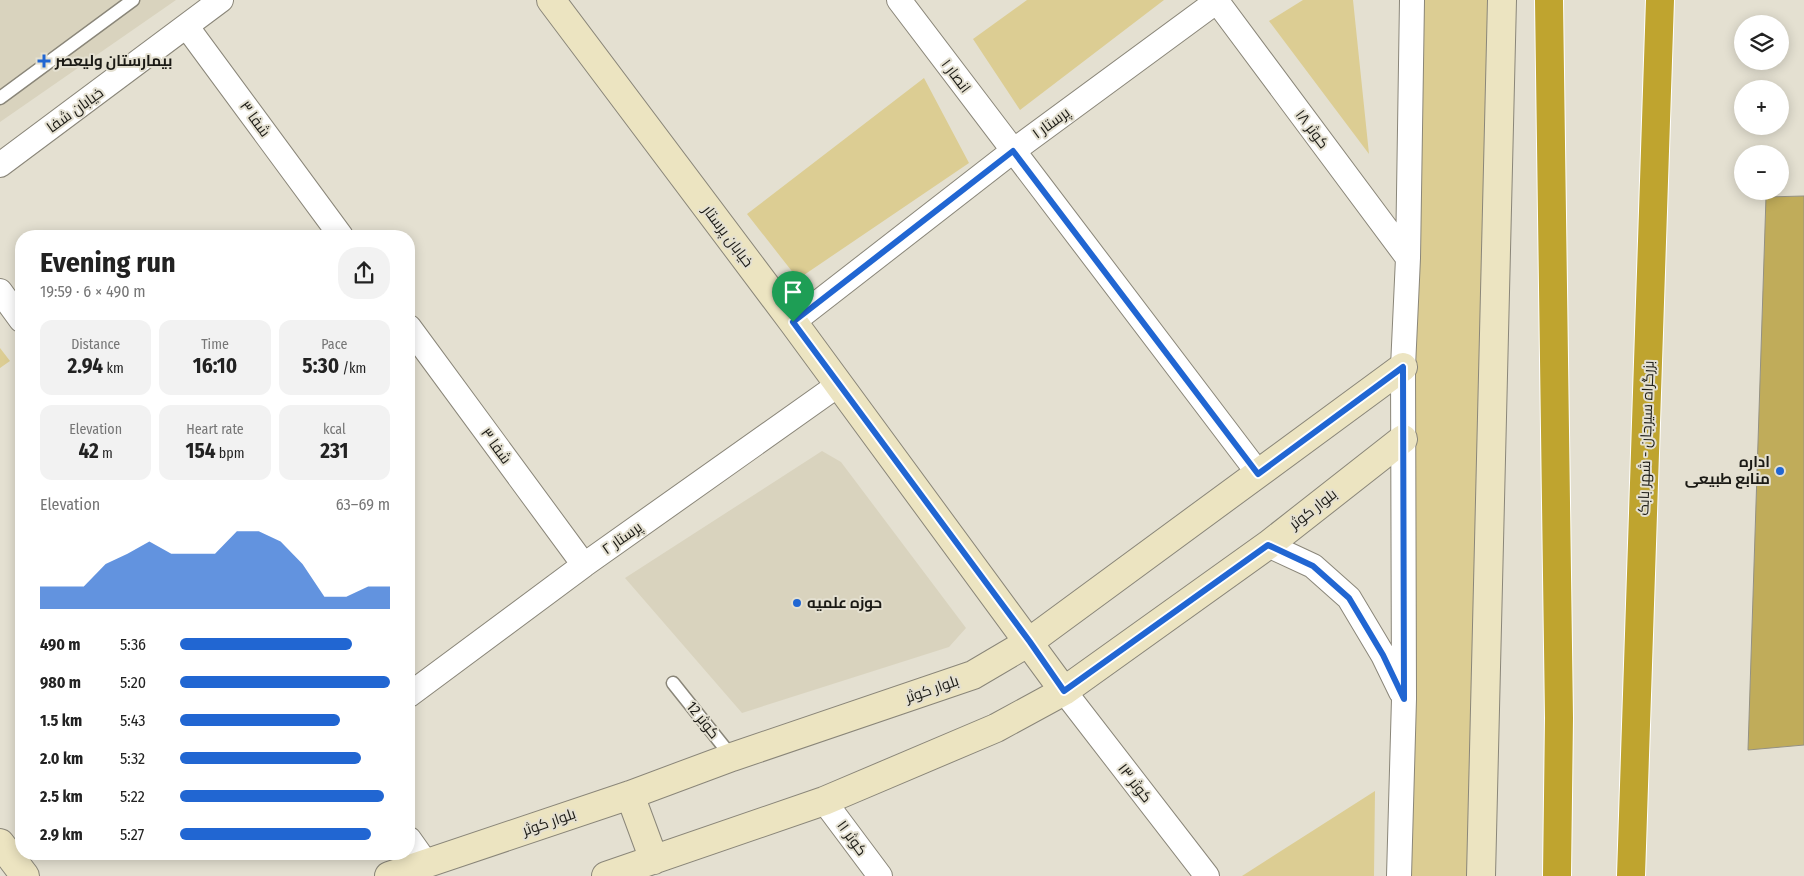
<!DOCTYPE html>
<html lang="en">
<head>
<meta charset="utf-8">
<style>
	:root { --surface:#fff; --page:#f2f2f2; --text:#222; --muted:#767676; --accent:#2166d2 }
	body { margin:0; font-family:"Fira Sans Condensed",Cairo,sans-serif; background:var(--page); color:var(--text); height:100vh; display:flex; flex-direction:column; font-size:19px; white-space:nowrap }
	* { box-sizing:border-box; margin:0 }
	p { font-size:16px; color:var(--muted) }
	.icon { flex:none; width:28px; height:28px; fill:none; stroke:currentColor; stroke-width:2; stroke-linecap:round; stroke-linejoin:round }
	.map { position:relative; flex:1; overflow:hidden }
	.side { position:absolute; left:15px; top:230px; width:400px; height:630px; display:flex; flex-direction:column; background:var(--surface); border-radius:20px; box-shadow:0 2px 12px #0003 }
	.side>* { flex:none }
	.tools { position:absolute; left:1734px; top:15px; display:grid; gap:10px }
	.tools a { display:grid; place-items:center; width:55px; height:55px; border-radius:50%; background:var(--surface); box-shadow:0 2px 12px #0003; font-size:25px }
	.pin { position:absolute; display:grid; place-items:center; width:42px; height:42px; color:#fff; margin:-51px -21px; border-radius:50% 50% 50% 0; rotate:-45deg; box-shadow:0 0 5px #0007 }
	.pin .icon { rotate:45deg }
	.round { display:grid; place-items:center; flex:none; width:52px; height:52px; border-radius:20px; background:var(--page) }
	.head { display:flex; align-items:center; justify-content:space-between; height:85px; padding:0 25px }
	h1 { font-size:28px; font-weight:700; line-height:38px }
	.metrics { display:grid; grid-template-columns:repeat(3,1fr); gap:8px; height:85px; padding:5px 25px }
	.metrics div { display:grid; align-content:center; border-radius:12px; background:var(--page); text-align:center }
	.metrics b { font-size:21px; font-weight:700 }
	.metrics small { font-size:14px; font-weight:400 }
	.metrics p { font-size:14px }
	.chart { height:140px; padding:10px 25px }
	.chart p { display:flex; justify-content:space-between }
	.chart svg { width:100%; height:90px; margin-top:5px; fill:var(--accent); opacity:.7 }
	ul { padding:0 25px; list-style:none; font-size:16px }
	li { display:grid; grid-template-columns:80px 60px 1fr; align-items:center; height:38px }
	li i { height:12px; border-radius:6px; background:var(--accent) }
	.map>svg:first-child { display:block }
	.built { fill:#d9d3be }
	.green { fill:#dccd93 }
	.building { fill:#c0ac5a; stroke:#949183 }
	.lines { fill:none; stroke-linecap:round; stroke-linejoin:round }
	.lane-casing { stroke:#8a8679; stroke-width:15 }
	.street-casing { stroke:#8a8679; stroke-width:26 }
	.secondary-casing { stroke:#8a8679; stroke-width:30 }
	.highway-casing { stroke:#fff; stroke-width:30 }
	.lane { stroke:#fff; stroke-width:12 }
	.street { stroke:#fff; stroke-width:24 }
	.secondary { stroke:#ece4c1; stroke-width:28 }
	.highway { stroke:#bfa42f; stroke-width:28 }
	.route-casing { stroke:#fff; stroke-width:10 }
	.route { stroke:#2166d2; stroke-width:6 }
	.poi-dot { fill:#2166d2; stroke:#e4e0d1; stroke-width:2 }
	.labels { text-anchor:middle; stroke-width:4; stroke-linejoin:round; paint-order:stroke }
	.poi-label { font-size:15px; font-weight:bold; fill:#1b1a15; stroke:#e4e0d1; text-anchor:start }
	.street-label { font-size:15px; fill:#1b1a15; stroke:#e4e0d1 }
</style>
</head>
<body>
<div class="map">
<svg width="1804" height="876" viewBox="0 0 1804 876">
	<rect width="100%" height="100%" fill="#e4e0d1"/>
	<path class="built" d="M0 0H176L0 122Z
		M822 451 841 462 966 628 949 647 742 713 625 578Z"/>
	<path class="green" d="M1027 0H1164L1020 110 973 39Z
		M1303 0H1353L1369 154 1269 21Z
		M1412 0H1506L1478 876H1397Z
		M924 78 969 163 798 279 747 214Z
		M0 348 10 361 0 368Z
		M1375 791 1374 876H1242Z"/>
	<path class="building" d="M1804 196V745L1748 750 1766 197Z"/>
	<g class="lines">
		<g class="lane-casing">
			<path id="lane" d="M0 98 133 0
				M673 683 732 757"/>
		</g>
		<g class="street-casing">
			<path id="street" d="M899 0 1259 474
				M1216 0 1408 258
				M187 27 341 236
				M0 165 221 0
				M0 291 21 320
				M793 322 1013 151 1217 1
				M409 327 584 565
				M1268 545 1313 566 1349 598 1383 655 1401 692
				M1064 691 1207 876
				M409 695 584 565 838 385
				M824 801 880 876
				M409 839 426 863
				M1399 876 1404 699 1403 367 1408 258 1412 0"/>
		</g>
		<g class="secondary-casing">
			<path id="secondary" d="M551 0 793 322 1064 691
				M630 795 654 860
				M0 843 25 876
				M389 876 630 795 732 757 973 675 1029 642 1403 367
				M606 876 824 801 996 728 1064 691 1268 545 1403 439
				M1481 876 1502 0"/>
		</g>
		<g class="highway-casing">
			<path id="highway" d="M1549 0 1559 718 1557 876
				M1631 876 1660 0"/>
		</g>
		<use href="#lane" class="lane"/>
		<use href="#street" class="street"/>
		<use href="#secondary" class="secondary"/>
		<use href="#highway" class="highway"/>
	</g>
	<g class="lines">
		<g class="route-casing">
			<path id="route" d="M1013 151 1258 474 1403 367 1404 699 1383 655 1349 598 1313 566 1268 545 1064 691 1030 642 793 322Z"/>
		</g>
		<use href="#route" class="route"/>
	</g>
	<g class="poi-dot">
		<path d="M41.5 53.5h5v5h5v5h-5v5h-5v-5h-5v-5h5z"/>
		<circle cx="1780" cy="471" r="5"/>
		<circle cx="797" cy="603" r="5"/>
	</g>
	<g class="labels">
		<g class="poi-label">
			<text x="55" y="66">بیمارستان ولیعصر</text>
			<text x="1770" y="467" text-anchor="end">اداره<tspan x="1770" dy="17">منابع طبیعی</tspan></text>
			<text x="807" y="608">حوزه علمیه</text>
		</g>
		<g class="street-label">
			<text transform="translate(956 76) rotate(53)" y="5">انصار ۱</text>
			<text transform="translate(75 110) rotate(-36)" y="5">خیابان شفا</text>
			<text transform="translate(255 119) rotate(54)" y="5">شفا ۳</text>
			<text transform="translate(1051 123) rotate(-36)" y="5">پرستار ۱</text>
			<text transform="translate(1312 129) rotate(53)" y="5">کوثر ۱۸</text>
			<text transform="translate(728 236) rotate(53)" y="5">خیابان پرستار</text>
			<text transform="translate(1646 438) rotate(-88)" y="5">بزرگراه سیرجان - شهر بابک</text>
			<text transform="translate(496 446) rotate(54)" y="5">شفا ۳</text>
			<text transform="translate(1313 509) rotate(-38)" y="5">بلوار کوثر</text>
			<text transform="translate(622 538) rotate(-35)" y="5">پرستار ۲</text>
			<text transform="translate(932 689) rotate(-19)" y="5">بلوار کوثر</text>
			<text transform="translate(703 720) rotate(51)" y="5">کوثر 12</text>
			<text transform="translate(1135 783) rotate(52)" y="5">کوثر ۱۳</text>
			<text transform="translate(549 822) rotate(-19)" y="5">بلوار کوثر</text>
			<text transform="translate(852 838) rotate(54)" y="5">کوثر ۱۱</text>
		</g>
	</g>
</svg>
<div class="tools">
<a><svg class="icon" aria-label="layers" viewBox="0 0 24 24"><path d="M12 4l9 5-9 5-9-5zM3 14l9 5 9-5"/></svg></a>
<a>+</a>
<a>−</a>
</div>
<div class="pin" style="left:793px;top:322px;background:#1e9e55"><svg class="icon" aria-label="arrive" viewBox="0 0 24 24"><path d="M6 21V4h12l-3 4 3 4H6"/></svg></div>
<section class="side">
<div class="head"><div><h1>Evening run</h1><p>19:59 · 6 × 490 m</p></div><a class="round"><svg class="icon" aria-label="share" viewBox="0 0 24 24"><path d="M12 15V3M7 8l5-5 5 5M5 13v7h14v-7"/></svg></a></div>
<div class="metrics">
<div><p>Distance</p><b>2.94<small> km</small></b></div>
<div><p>Time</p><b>16:10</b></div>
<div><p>Pace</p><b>5:30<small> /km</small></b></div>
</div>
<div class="metrics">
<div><p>Elevation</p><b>42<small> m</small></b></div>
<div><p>Heart rate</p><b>154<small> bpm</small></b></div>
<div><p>kcal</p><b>231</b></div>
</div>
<div class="chart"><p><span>Elevation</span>63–69 m</p>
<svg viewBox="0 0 160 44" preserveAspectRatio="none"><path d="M0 44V33L10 33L20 33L30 22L40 17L50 11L60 17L70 17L80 17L90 6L100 6L110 11L120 22L130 38L140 38L150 33L160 33V44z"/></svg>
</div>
<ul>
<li><b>490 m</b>5:36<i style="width:82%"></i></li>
<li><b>980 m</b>5:20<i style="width:100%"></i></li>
<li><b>1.5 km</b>5:43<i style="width:76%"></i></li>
<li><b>2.0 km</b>5:32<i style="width:86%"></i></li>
<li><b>2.5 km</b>5:22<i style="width:97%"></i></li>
<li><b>2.9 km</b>5:27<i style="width:91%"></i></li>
</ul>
</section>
</div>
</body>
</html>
